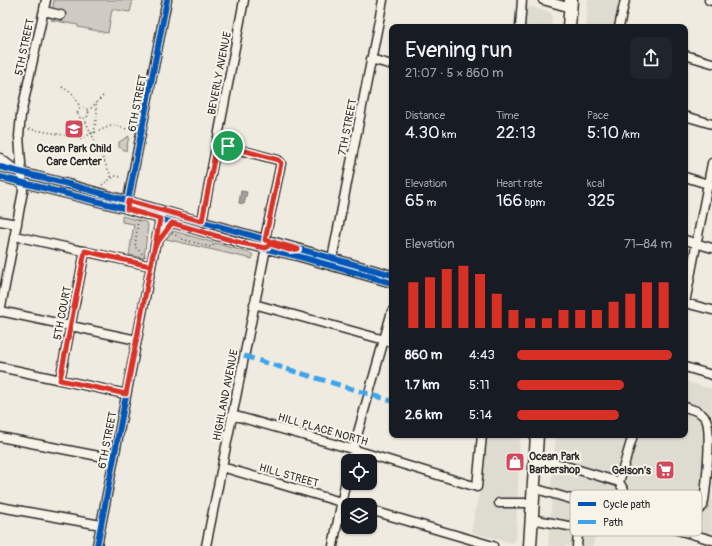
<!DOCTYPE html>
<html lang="en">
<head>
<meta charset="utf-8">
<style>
	:root { --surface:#171b24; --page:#20242c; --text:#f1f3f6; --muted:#9ea1a6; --accent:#d93025 }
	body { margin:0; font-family:Pangolin,sans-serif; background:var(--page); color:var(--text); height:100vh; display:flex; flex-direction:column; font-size:15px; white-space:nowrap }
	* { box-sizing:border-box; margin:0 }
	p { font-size:13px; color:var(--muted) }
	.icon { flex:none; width:22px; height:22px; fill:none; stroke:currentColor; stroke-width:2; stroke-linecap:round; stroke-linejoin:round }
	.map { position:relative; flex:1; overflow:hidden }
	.side { position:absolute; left:389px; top:24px; width:299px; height:414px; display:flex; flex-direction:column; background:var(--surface); border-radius:8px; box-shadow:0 1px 3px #0004 }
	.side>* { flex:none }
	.controls { position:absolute; left:341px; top:454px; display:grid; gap:8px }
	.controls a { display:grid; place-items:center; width:36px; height:36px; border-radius:8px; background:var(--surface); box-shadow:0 1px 3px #0004; font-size:20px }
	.pin { position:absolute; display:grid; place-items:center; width:34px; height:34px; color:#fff; margin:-17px; border:2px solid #fff; border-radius:50%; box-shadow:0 1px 4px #0007 }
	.round { display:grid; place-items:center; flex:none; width:42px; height:42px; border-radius:8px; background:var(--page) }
	.overview { display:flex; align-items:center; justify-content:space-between; height:68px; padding:0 16px }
	h1 { font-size:22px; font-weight:600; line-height:30px }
	.metrics { display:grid; grid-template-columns:repeat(3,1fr); gap:6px; height:68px; padding:4px 16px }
	.metrics div { display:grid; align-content:center }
	.metrics b { font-size:17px; font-weight:600 }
	.metrics small { font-size:11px; font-weight:400 }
	.metrics p { font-size:11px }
	.chart { height:112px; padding:8px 16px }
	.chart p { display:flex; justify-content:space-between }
	.chart svg { width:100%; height:72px; margin-top:4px; stroke:var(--accent); stroke-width:6 }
	ul { padding:0 16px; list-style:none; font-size:13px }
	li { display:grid; grid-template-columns:64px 48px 1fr; align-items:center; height:30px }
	li i { height:10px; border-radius:5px; background:var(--accent) }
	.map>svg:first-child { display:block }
	.built { fill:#dedbd1 }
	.green { fill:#cfcbc2; stroke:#7d7b76 }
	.water { fill:#a4a29a; stroke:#74726e }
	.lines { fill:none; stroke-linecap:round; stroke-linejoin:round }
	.minor-casing { stroke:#2b2b2b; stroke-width:11 }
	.highway-casing { stroke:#2b2b2b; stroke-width:15 }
	.path { stroke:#2b2b2b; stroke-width:1.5; stroke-dasharray:1 3; stroke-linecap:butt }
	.minor { stroke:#f7f3e8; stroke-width:8 }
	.highway { stroke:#f7f3e8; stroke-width:12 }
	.quiet { stroke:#3ea3eb; stroke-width:5; stroke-dasharray:10 5; stroke-linecap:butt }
	.cycleway-casing { stroke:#f7f3e8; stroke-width:8 }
	.cycleway { stroke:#0057b8; stroke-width:6 }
	.route-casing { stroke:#fff; stroke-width:8 }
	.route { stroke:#d93025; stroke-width:5 }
	.labels { text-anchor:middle; stroke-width:4; stroke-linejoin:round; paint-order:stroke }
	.street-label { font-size:11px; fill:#2b2b2b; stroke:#f7f3e8 }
	.poi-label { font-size:11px; font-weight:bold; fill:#2b2b2b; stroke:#f7f3e8 }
	.key { fill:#f7f3e8; stroke:#bab7af; stroke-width:1 }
	.key-label { font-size:11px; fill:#2b2b2b }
</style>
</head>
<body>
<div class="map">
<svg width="712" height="546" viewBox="0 0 712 546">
	<rect width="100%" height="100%" fill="#efebe0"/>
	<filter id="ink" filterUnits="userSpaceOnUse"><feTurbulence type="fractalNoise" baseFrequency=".025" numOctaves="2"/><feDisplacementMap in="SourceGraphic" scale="8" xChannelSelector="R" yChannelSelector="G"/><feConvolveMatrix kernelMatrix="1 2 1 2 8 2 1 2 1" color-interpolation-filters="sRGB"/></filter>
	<g filter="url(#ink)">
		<path class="built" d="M588 0H625L619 27H586Z
			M524 5 550 12 552 15 551 27H522Z
			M685 381 712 389V535L551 489 556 435H685Z
			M484 435H520L516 538 513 543 471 532 482 480Z
			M552 496 600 511 593 546H548Z"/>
		<path class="green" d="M54 0H133L130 12 112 9 108 33 78 27V25L51 20Z
			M129 136 126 151 119 147V142Z
			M122 216 145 222 148 225 144 258 129 255 134 224 122 222Z
			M173 231 250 253 253 255 252 259 166 239Z"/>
		<path class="water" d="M241 191 247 192 244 204 239 203Z"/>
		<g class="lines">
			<g class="minor-casing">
				<path id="minor" d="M543 0 571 8
					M709 0 712 1
					M44 11 61 15
					M520 27 522 0
					M619 27 625 0
					M685 55 712 63
					M371 59 392 65
					M685 116 712 124
					M217 144 278 160 281 163 265 239
					M0 158 14 169
					M712 163 685 303 712 310
					M0 167 68 184 392 275
					M0 177 127 209 241 243 297 256 392 283
					M685 177 711 185
					M127 205 167 0
					M0 221 17 224
					M202 221 244 0
					M15 236 151 266
					M685 240 712 248
					M157 243 167 227 172 223H175
					M332 259 383 0
					M254 304 392 342
					M0 311 137 340
					M0 312 23 191 19 136 21 115 46 0
					M0 367 126 394
					M685 367 712 375
					M60 380 85 251
					M232 415 359 451 477 487 482 435
					M0 437 114 459
					M535 459 552 462 619 482 633 435
					M350 461 392 311
					M222 467 351 505
					M619 482 626 494 634 498 688 513 696 512 703 506C706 491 712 431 706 419 701 411 693 410 685 407
					M533 488 712 540
					M499 503H532
					M0 507 101 525
					M370 510 493 546
					M531 519 574 527 578 534 577 546
					M97 546 161 215
					M206 546 266 248
					M333 546 348 469"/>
			</g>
			<g class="highway-casing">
				<path id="highway" d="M569 27 571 0
					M530 546 537 435"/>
			</g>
			<path class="path" d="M62 87 73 94 80 107
				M77.5 113a5.5 5.5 0 1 1 11 0a5.5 5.5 0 1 1-11 0Z
				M88 111 105 94
				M84 118 112 178
				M29 129 81 138 113 125 133 131
				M94 133 97 113 96 104
				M102 185 115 176 123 177
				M138 220 135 247 146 257
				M172 233 182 239 211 247 216 243"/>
			<use href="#minor" class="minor"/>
			<use href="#highway" class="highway"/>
			<path class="quiet" d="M244 356 392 401"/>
			<g class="cycleway-casing">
				<path id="cycleway" d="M0 167 68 184 392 275
					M0 177 127 209 241 243 297 256 392 283
					M127 206 167 0
					M97 546 160 219"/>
			</g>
			<use href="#cycleway" class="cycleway"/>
		</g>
	</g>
	<g class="lines" filter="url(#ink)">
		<g class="route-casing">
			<path id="route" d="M228 146 217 144 202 221 128 201 127 209 160 219 126 394 60 380 85 251 150 266 155 246 172 223 241 243 266 248 270 244 290 250 298 249 265 240 281 163 278 160 228 146"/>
		</g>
		<use href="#route" class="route"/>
	</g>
	<defs>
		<g id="school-square" transform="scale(1)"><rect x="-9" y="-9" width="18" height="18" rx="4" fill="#d1495b" stroke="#f7f3e8"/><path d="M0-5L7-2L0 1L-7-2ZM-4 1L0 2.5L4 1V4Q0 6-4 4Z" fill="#fff"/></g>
		<g id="shop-square" transform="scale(1)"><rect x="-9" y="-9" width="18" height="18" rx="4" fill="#d1495b" stroke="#f7f3e8"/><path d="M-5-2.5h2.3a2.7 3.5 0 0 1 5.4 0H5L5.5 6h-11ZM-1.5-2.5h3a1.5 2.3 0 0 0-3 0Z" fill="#fff"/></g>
		<g id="supermarket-square" transform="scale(1)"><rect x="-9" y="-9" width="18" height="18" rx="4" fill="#d1495b" stroke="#f7f3e8"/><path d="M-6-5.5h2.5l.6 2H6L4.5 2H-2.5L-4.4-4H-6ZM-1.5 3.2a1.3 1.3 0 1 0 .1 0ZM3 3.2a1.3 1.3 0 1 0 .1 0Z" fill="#fff"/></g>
	</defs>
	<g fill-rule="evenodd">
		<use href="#school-square" x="74" y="129"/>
		<use href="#shop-square" x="515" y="462"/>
		<use href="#supermarket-square" x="665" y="470"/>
	</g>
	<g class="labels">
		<g class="street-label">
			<text transform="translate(24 47) rotate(-78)" y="4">5TH STREET</text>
			<text transform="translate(219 73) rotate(-79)" y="4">BEVERLY AVENUE</text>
			<text transform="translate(137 103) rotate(-79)" y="4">6TH STREET</text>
			<text transform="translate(347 127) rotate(-79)" y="4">7TH STREET</text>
			<text transform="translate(62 313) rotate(-79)" y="4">5TH COURT</text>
			<text transform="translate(225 395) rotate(-79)" y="4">HIGHLAND AVENUE</text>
			<text transform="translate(323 429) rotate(16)" y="4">HILL PLACE NORTH</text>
			<text transform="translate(107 440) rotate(-79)" y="4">6TH STREET</text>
			<text transform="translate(289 475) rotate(16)" y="4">HILL STREET</text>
		</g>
		<g class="poi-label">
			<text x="74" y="152">Ocean Park Child<tspan x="74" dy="13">Care Center</tspan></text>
			<text x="529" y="460" text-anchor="start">Ocean Park<tspan x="529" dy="13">Barbershop</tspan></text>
			<text x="651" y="474" text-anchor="end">Gelson's</text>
		</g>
	</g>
	<rect x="570" y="490" width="132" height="46" rx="6" class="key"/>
	<rect x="578" y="502" width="18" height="4" fill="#0057b8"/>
	<rect x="578" y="520" width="18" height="4" fill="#3ea3eb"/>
	<g class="key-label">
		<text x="603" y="508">Cycle path</text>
		<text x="603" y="526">Path</text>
	</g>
</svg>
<div class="controls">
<a><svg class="icon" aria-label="locate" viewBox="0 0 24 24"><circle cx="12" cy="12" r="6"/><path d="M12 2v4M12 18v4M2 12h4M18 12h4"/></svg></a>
<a><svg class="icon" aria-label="layers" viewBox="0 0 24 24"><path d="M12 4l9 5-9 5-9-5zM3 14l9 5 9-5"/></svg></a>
</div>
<div class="pin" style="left:228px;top:146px;background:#1e9e55"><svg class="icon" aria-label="arrive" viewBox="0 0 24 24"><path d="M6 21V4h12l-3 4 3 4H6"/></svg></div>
<section class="side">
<div class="overview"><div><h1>Evening run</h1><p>21:07 · 5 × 860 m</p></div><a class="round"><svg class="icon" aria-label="share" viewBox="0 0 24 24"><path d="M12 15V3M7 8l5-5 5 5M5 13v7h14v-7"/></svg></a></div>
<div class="metrics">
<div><p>Distance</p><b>4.30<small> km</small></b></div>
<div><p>Time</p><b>22:13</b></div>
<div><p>Pace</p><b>5:10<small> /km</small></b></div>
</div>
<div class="metrics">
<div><p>Elevation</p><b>65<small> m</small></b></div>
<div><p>Heart rate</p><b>166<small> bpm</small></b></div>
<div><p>kcal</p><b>325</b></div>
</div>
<div class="chart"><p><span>Elevation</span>71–84 m</p>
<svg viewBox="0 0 160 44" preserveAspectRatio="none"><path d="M5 44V16M15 44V13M25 44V8M35 44V6M45 44V11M55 44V23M65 44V33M75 44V38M85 44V38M95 44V33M105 44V33M115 44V33M125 44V28M135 44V23M145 44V16M155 44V16"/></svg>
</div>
<ul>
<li><b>860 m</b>4:43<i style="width:100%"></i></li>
<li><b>1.7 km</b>5:11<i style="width:69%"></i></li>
<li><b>2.6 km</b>5:14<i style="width:66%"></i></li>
</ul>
</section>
</div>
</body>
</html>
